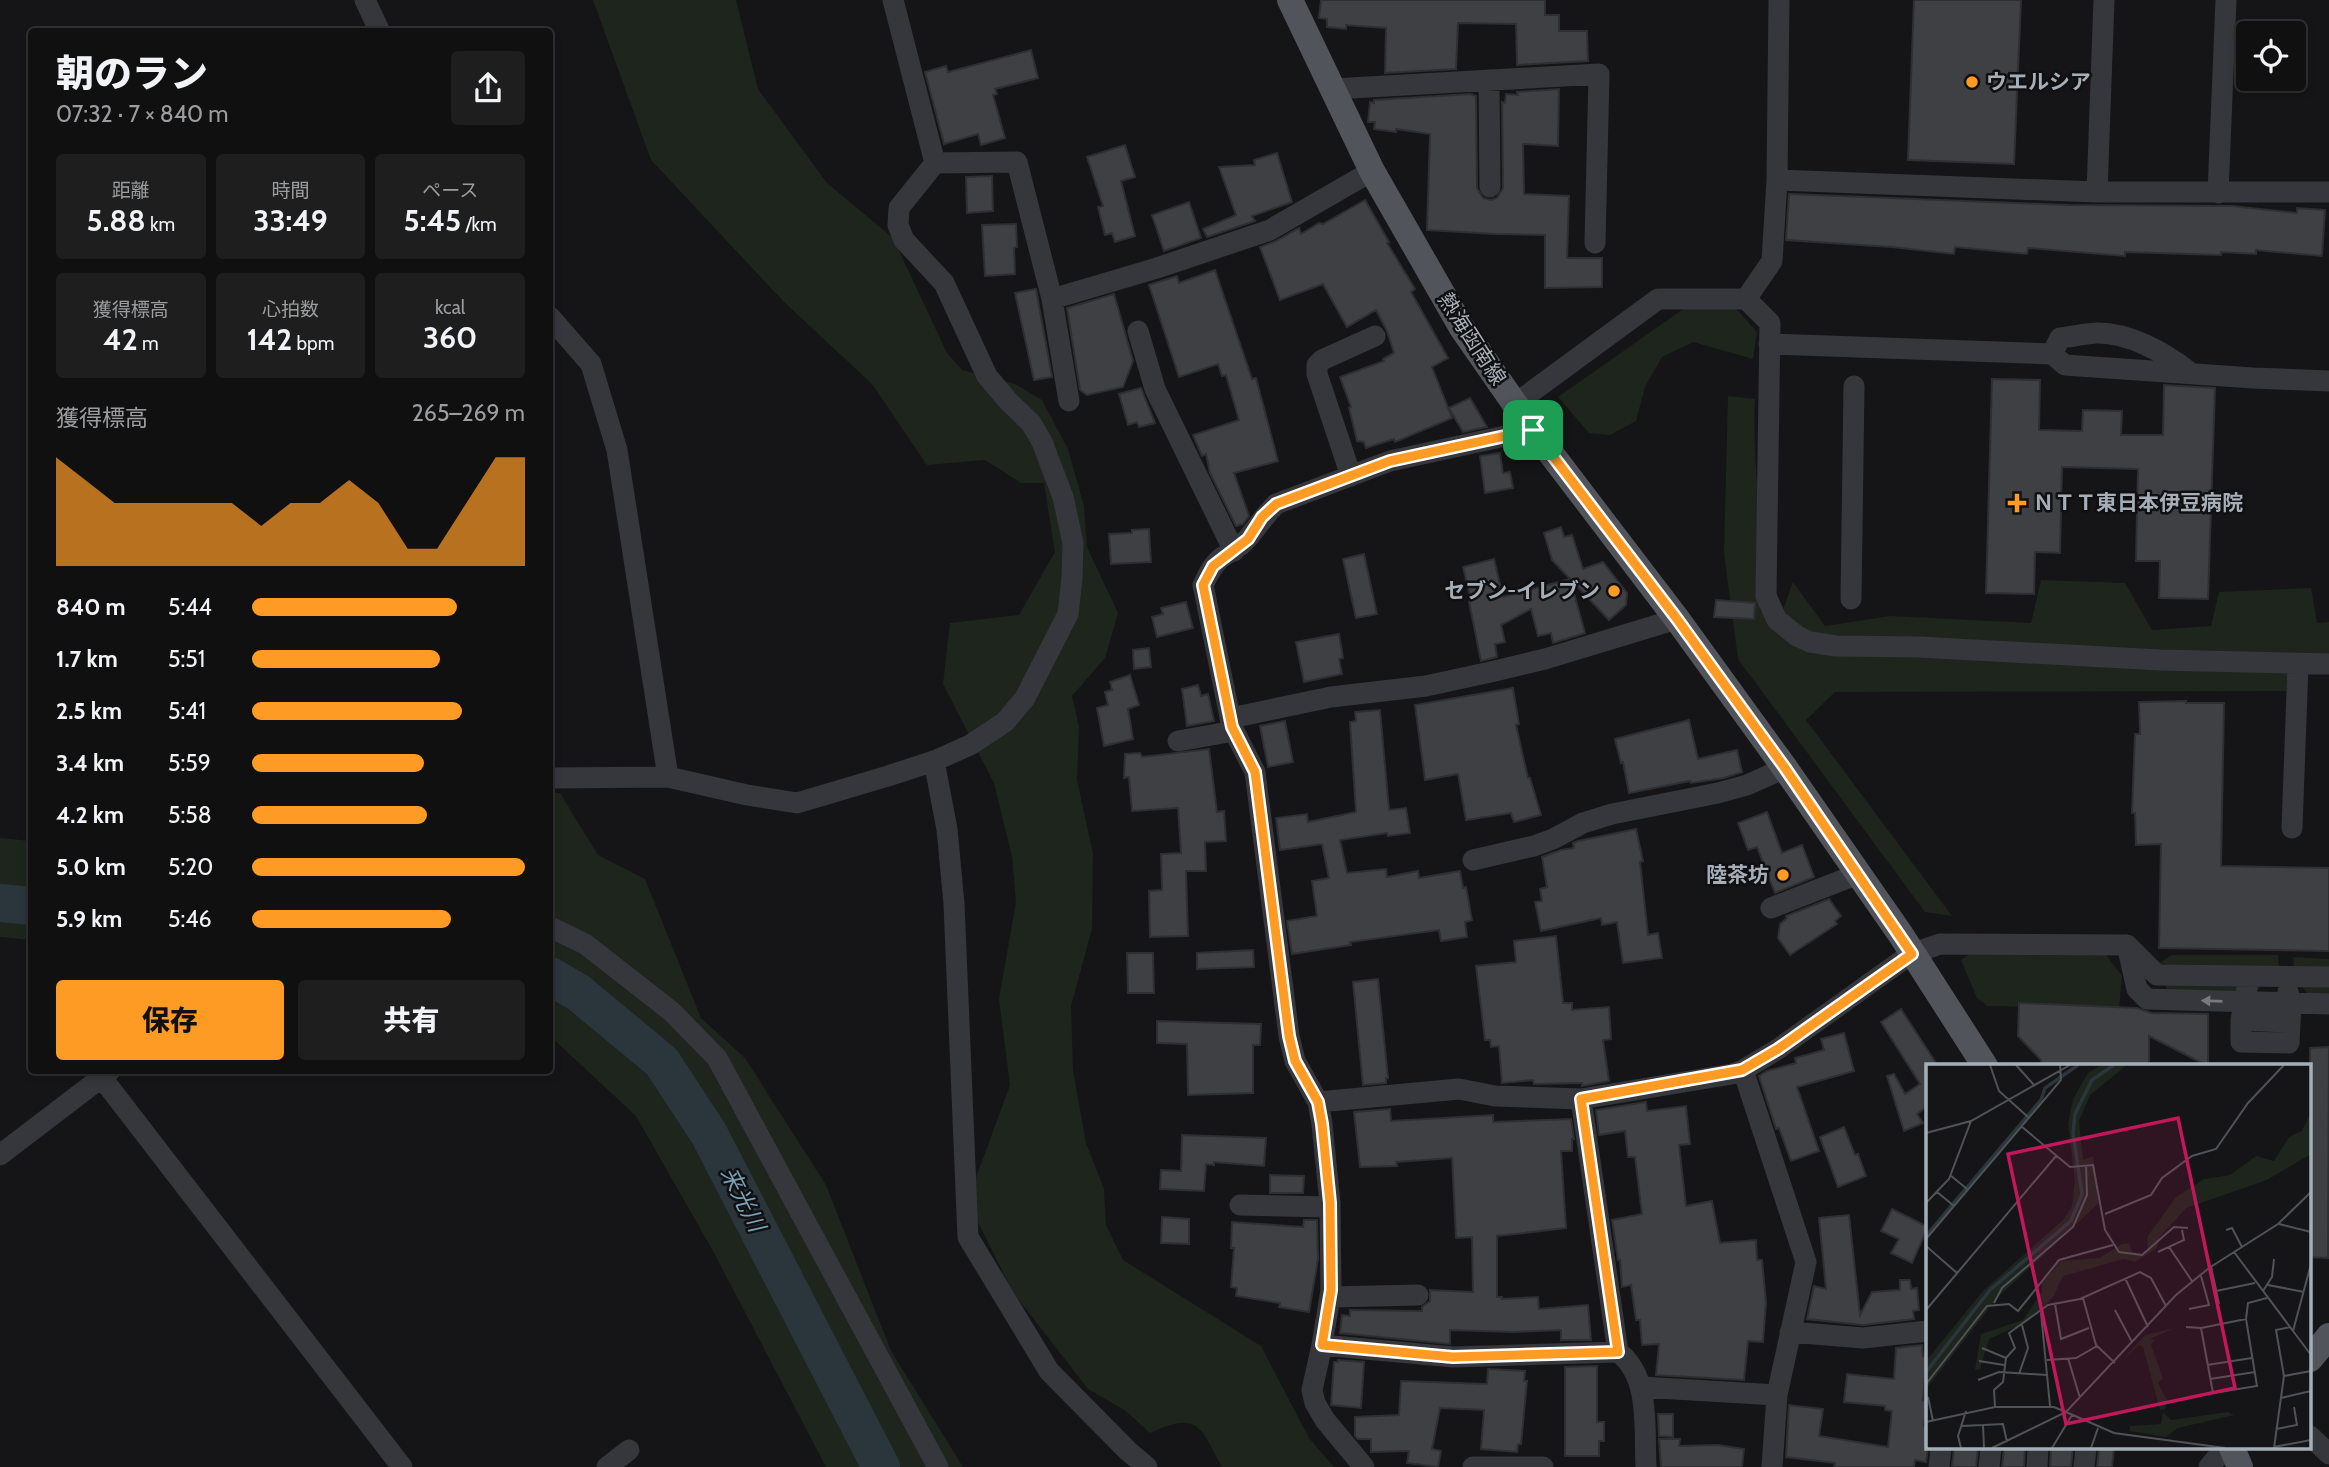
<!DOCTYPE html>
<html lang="ja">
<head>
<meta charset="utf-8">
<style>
	:root { --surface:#101011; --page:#1e1e1f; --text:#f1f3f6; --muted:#9c9d9f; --line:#303031; --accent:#fe9b25 }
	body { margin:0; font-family:Cabin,"Noto Sans JP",sans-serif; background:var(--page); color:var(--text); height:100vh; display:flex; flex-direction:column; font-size:26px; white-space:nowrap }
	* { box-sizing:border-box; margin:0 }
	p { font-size:23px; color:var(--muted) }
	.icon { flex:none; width:38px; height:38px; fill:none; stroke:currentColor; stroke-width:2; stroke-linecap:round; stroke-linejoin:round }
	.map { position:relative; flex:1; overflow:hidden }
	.sheet { position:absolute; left:28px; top:28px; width:525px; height:1046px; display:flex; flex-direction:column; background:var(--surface); border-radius:7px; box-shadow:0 4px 10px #0003,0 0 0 2px var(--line) }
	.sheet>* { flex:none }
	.buttons { position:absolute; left:2236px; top:21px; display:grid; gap:14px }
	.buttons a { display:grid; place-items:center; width:70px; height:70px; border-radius:7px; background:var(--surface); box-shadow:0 4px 10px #0003,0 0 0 2px var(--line); font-size:35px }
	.pin { position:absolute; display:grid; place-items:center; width:60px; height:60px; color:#fff; margin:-30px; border-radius:14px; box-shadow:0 4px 10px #0006 }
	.round { display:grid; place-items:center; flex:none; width:74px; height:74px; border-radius:7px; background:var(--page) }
	.head { display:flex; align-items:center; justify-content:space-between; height:119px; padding:0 28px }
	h1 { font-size:38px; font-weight:800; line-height:52px }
	.stats { display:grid; grid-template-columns:repeat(3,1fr); gap:10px; height:119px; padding:7px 28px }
	.stats div { display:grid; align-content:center; border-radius:7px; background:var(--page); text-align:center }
	.stats b { font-size:30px; font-weight:800 }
	.stats small { font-size:19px; font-weight:400 }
	.stats p { font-size:19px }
	.chart { height:196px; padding:14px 28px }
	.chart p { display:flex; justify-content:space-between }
	.chart svg { width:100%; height:126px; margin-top:7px; fill:var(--accent); opacity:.7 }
	.button { display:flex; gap:14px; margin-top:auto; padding:14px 28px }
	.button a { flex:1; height:80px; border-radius:7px; background:var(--accent); color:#111; font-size:28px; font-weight:800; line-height:80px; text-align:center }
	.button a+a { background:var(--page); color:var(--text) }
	ul { padding:0 28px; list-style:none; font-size:23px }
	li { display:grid; grid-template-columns:112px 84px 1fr; align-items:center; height:52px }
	li i { height:18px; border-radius:9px; background:var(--accent) }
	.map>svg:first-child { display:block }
	.green { fill:#1d251d }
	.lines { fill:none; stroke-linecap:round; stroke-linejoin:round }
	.river { stroke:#2a363c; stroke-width:38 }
	.building { fill:#3f4044; stroke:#2f2f33; stroke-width:2 }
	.minor { stroke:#36373c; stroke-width:21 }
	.major { stroke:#51555b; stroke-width:26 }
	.oneway { fill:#747880 }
	.route-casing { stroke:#fff; stroke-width:14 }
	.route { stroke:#fe9b25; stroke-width:9 }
	.poi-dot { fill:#fe9b25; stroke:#101012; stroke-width:2.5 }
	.labels { text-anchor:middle; stroke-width:5; stroke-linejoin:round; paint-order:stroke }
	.poi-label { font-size:21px; font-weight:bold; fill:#a6aeb8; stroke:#101012; text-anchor:start }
	.street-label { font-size:21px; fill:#a6aeb8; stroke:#101012 }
	.water-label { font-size:23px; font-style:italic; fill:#7aa1b6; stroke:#101012 }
	.inset-river { fill:none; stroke:#2a363c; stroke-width:3.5 }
	.inset-road { fill:none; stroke:#4f5257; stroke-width:2 }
	.view { fill:#c2185b; fill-opacity:0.15; stroke:#c2185b; stroke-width:3.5 }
	.inset-edge { fill:none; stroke:#a6aeb8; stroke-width:3.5 }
</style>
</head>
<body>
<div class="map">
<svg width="2329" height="1467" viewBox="0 0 2329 1467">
	<rect width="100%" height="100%" fill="#151517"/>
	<path class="green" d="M593 0H736L758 89 827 183 893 238 947 353 962 370 1015 384 1042 400 1068 449 1084 506 1087 547 1118 613 1105 658 1072 696 1079 727 1077 780 1093 854 1092 929 1071 1006 1073 1070 1086 1143 1104 1189 1106 1225 1123 1260 1261 1346 1309 1438 1334 1467H1222C1200 1427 1199 1410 1150 1433L1126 1411 1088 1389 1012 1291 976 1218 974 1183 1010 1085 999 999 1016 902 1012 857 994 783 943 684 950 623 1019 615 1055 552 1044 483H1021L985 460 927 465 872 384 784 302 651 160Z
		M1732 304 1757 332 1753 359 1693 342 1662 357 1645 387 1636 421 1610 435 1589 433 1558 397 1689 305Z
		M1728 396 1755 399C1751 476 1766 554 1776 629L1793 582 1825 626 1890 616 2031 623 2041 580 2125 583 2152 630 2211 626 2219 592 2311 588 2317 623 2329 622V664L2294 665 2290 691 1835 692 1806 720 1952 916 1925 912 1738 659 1724 553Z
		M550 793H560L598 855 645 879 701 1018 745 1058 826 1185 891 1351 963 1467H826L713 1251 636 1116 550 1036Z
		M0 838 31 841V940L0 937Z
		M1975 950 2104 952 2122 976 2119 1008 1987 1006 1977 998 1961 960Z
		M2172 955H2278L2279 968 2253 995 2167 990 2158 964Z
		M2293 957 2329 959V1011L2318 1010 2295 976Z"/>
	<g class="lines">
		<path class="river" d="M0 903 32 906
			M550 976 579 993 662 1062 709 1134 881 1467"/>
	</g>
	<path class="building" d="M1321 0H1545V15H1559V31H1587L1588 61 1517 65 1516 24 1458 23 1456 69 1385 73 1386 28 1346 25V29L1327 27V19L1319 18Z
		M1914 0H2021L2014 164 1908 160Z
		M1031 50 1038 78 995 89 997 94 993 95 1005 138 981 145 978 134 944 144 925 72 946 66 948 72Z
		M1559 89 1558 146 1523 144 1524 194 1569 196 1567 258H1602V287L1545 288V235L1496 234 1427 230 1430 134 1396 129V132L1374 129 1375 122H1368L1370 102 1374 103V100L1470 94 1476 96 1477 188 1483 198 1491 200 1497 198 1503 188 1502 102 1505 103 1506 94 1518 95 1517 92Z
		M1125 145 1135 177 1121 181 1135 236 1115 242 1112 233 1105 235 1098 207 1103 206 1087 157Z
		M1277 153 1292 202 1252 216 1255 221 1207 237 1203 229 1236 215 1219 167 1255 165 1254 160Z
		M992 176 993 211 967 213 966 177Z
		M1789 194 2068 205 2232 206 2297 213V208L2325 210 2322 256 2256 250V254L2221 252V255L2125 252V256L2028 248 2027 254 1955 247 1954 254 1892 247 1786 240Z
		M1365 200 1389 242 1387 243 1415 289 1411 292 1448 358 1432 367 1452 418 1395 442 1394 439 1366 448 1364 442 1357 441 1349 408 1351 407 1340 377 1384 361 1383 359 1394 353 1387 331 1376 310 1347 327 1323 284 1280 300 1260 247 1276 241 1299 228 1301 234 1319 223 1323 224Z
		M1189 202 1201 238 1164 251 1152 215Z
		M1016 224 1017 247 1014 248 1015 274 985 276 982 225Z
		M1215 270 1252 379 1256 378 1278 461 1234 473 1249 516 1243 524 1236 526 1210 473 1206 454 1202 456 1193 435 1239 420 1226 375 1222 376 1218 364 1179 377 1149 285 1177 276 1179 283Z
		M1036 289 1052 377 1034 380 1015 293Z
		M1114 294 1133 361 1123 387 1087 395 1080 390 1067 308Z
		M1992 379 2040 380 2039 430 2082 431 2083 410 2122 411 2121 435H2163L2164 385 2215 388 2208 599 2159 598 2160 561H2136L2138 469 2062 467 2060 553 2035 552 2034 594 1986 593Z
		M1141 388 1155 423 1139 427 1137 422 1128 425 1119 394Z
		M1470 398 1487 427 1463 432 1449 408Z
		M1500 453 1503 473 1510 472 1513 488 1485 493 1480 456Z
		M1561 527 1564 537 1572 535 1583 569 1603 562 1627 593 1626 605 1609 620 1552 560 1544 533Z
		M1149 529 1151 562 1111 564 1109 534 1132 533V530Z
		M1364 554 1377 614 1356 618 1343 559Z
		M1494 559 1503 597 1570 579 1585 633 1553 643 1551 633 1538 636 1531 609 1501 625 1505 642 1495 644 1497 657 1481 661 1469 602 1471 601 1463 567Z
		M1716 600 1755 603 1754 619 1714 617Z
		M1186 602 1193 628 1157 637 1152 617 1163 614 1161 608Z
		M1339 634 1343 658 1339 659 1342 674 1304 682 1296 642Z
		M1149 648 1151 667 1134 669 1133 650Z
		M1130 675 1139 705 1128 709 1133 739 1104 746 1097 708 1108 705 1105 692 1112 690 1110 682Z
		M1198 685 1201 696 1208 694 1214 721 1187 726 1182 689Z
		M1513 688 1519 724 1516 725 1528 778H1530L1541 815 1514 822 1511 813 1466 820 1458 774 1425 780 1415 705Z
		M2186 701V703H2224L2221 866 2329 868V951L2159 948 2161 844 2136 845 2135 813H2132L2135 734H2140L2139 702Z
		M1380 710 1389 810 1406 808 1410 833 1388 836 1387 833 1340 840 1347 873 1386 869 1387 877 1418 871 1419 878 1460 871 1463 888 1466 887 1472 920 1465 922 1467 937 1441 941 1439 930 1350 942 1351 945 1292 954 1287 921 1317 916 1312 881 1329 878 1322 844 1280 850 1276 818 1307 814 1308 822 1356 812 1350 722 1356 721 1355 712Z
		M1689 720 1698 759 1737 750 1742 772 1724 778 1691 783 1690 781 1629 793 1623 762 1621 763 1615 739Z
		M1285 721 1293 762 1268 767 1260 726Z
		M1209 749 1217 812 1224 811 1226 841 1205 842 1206 871H1186L1188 936 1150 937 1149 891 1162 890 1161 854 1181 853 1178 808 1132 811 1129 777 1124 778 1125 754 1140 753 1142 757Z
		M1767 812 1782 853 1802 845 1814 877 1775 893 1757 847 1748 850 1738 823Z
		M1636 829 1643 861 1640 862 1648 935 1658 933 1662 958 1623 963 1617 922 1602 925 1601 918 1541 931 1535 902 1542 901 1540 889 1547 887 1542 857 1561 850 1574 848 1573 843 1578 841Z
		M1829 899 1841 916 1835 921 1837 924 1790 955 1778 938 1780 924 1787 918 1786 916Z
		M1556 936 1563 1003H1572V1010L1609 1007 1611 1039 1603 1040 1609 1081 1582 1086V1083L1534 1084 1533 1080 1502 1083 1499 1046 1491 1047 1490 1040H1485L1476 966 1516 962 1514 941Z
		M1253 950 1254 967 1197 969V953Z
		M1127 953H1153L1154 993H1128Z
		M1378 979 1388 1078H1386V1083L1363 1085 1353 982Z
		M2019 1003 2137 1008 2151 1013 2208 1014V1066L2149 1036V1066H2040L2041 1060 2018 1036Z
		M1901 1009 1938 1066H1928V1106L1917 1114 1923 1123 1904 1131 1887 1076 1894 1074 1905 1094 1920 1084 1881 1022Z
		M1157 1021 1261 1024 1260 1045H1253V1093L1188 1095 1187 1044 1157 1043Z
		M1844 1033 1854 1071 1797 1087 1819 1151 1791 1161 1779 1128 1776 1129 1759 1076 1767 1071 1796 1063 1795 1058 1824 1050 1821 1039Z
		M2329 1047 2328 1258 2310 1257V1048Z
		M1646 1102 1647 1111 1686 1106 1690 1144 1679 1145 1686 1206 1712 1201 1720 1243 1756 1240 1757 1260H1762L1766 1302 1763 1342 1748 1341 1744 1380 1656 1375 1659 1344 1642 1345 1640 1320H1636L1631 1285 1622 1287 1620 1260H1618L1612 1220 1642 1214 1635 1157H1628L1625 1131 1599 1135 1596 1110Z
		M1390 1109 1391 1121 1493 1115V1122L1571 1119 1574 1139H1572V1151H1561L1566 1228 1497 1236V1297H1502V1299L1538 1297 1539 1309 1588 1305 1591 1340H1561V1330L1514 1332 1450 1330V1344L1340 1333 1342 1315 1350 1316V1310L1422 1311V1307L1430 1301V1290L1473 1292 1472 1237 1456 1238 1452 1158 1396 1162 1397 1166 1360 1167 1354 1112Z
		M1844 1127 1855 1155 1858 1154 1866 1176 1838 1187 1820 1137Z
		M1182 1135 1266 1138 1264 1166 1214 1162V1165L1206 1164 1204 1191 1160 1189 1161 1170 1181 1171Z
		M1270 1175 1304 1176 1303 1193H1270Z
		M1892 1209 1928 1227 1912 1263 1891 1253 1899 1239 1881 1231Z
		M1849 1215 1860 1315 1872 1292 1900 1290V1280H1910L1911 1289 1917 1288 1919 1310 1913 1311 1914 1319 1863 1325 1807 1319 1814 1286 1826 1289 1819 1218Z
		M1162 1217 1189 1219V1244L1161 1243Z
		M1304 1220H1317L1318 1259 1309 1312 1279 1307 1280 1303 1236 1296 1237 1288 1231 1287 1234 1248H1231L1232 1222 1303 1227Z
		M1922 1345 1923 1356H1927L1923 1400 1928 1401 1924 1425H1927L1925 1448H1928L1926 1462 1915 1460 1914 1467H1834L1835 1463 1786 1457 1789 1405 1823 1409 1819 1436 1888 1447 1892 1411 1885 1410V1406L1844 1402 1847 1374 1894 1379 1896 1348Z
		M1338 1360 1364 1362 1361 1408 1331 1405 1334 1362H1338Z
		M1597 1366V1422H1604V1441H1599V1456H1565V1367Z
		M1488 1369 1525 1371 1524 1381H1527L1521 1444H1518L1517 1452 1481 1449 1484 1410 1440 1408 1432 1449 1441 1451 1438 1467 1407 1463 1409 1451 1371 1452V1439H1358L1355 1436V1417L1399 1415 1401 1381 1487 1384Z
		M1658 1414H1673V1437L1659 1436Z
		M1659 1439H1680L1679 1446 1718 1445 1744 1449 1742 1467H1661Z
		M1954 1448H1978L1976 1467H1952Z
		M2004 1448H2025L2024 1467H2002Z
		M2051 1448H2073L2071 1467H2050Z
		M2099 1448H2114L2112 1467H2097Z"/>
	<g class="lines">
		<path class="minor" d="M365 0 380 32
			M1489 80 1490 187
			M1333 89 1599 74 1595 243
			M935 163 1017 162 1052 299 1069 401
			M1777 180 2097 192H2329
			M2097 192 2104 0
			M2218 193 2226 0
			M1052 299 1157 268 1270 230 1372 171
			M1746 299 1772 261 1777 180 1779 0
			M550 317 591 364 617 450 668 777
			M1138 331 1155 389 1234 551
			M1769 344 2052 354 2065 365 2253 378 2329 381
			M2052 354 2060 338C2072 337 2086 333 2098 333 2129 333 2164 352 2188 371
			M1515 404 1658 299H1746L1770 323 1766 596 1777 620 1797 636 1810 642 1836 646 1919 647 2160 660 2329 664
			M1351 476 1317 374V365L1322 360 1375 336
			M1851 599 1854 386
			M1231 718 1331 697 1426 686 1495 671 1545 659 1677 619
			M1178 741 1234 731
			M934 761 947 829 954 904 968 1237 1049 1371 1128 1451 1147 1467
			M550 778 668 777 747 795 797 803 888 776 934 761 970 745 1005 722 1025 698 1068 614 1072 578 1073 543 1063 497 1042 442 1031 423 1009 402 987 376 944 283 904 240 898 225 899 208 935 163 893 0
			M2292 828 2298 665
			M1473 860 1534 846 1553 839 1583 823 1612 814 1718 793 1747 785 1785 768
			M1771 908 1858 874
			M550 927 585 944 630 979 672 1012 717 1058 938 1467
			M2127 945 2137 989 2147 999 2329 1004
			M2247 988 2241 1020V1042L2289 1043 2291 1003 2288 992
			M2241 1020 2290 1022
			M1743 1070 1806 1262 1777 1395 1772 1467
			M102 1078 402 1467
			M1318 1102 1459 1089 1495 1096 1581 1099 1732 1074 1743 1070 1778 1049 1911 954 1940 944 2127 945 2157 975 2329 977
			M0 1155 110 1071
			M1240 1205 1330 1207
			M1330 1297 1418 1295
			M1790 1332 1863 1338 1928 1331
			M1322 1345 1453 1357 1618 1352 1581 1099
			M1618 1352C1651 1376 1644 1430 1646 1467
			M1641 1387 1777 1395
			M2310 1436 2329 1454
			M607 1467 629 1450
			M1364 1467 1325 1420 1315 1403 1312 1390 1322 1345 1331 1290 1330 1203 1322 1124 1318 1102 1295 1061 1289 1036 1255 772 1232 727 1203 585C1208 575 1212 565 1221 558 1231 551 1240 548 1248 538 1258 526 1265 515 1276 504L1390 461 1533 430
			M1473 1467H1543
			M1939 1467 1941 1448
			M1989 1467 1991 1448
			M2037 1467 2038 1448
			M2084 1467 2086 1448
			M2209 1467 2225 1448"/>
		<path class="major" d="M1290 0 1372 171 1462 328 1533 430 1677 619 1785 768 1901 935 1985 1066
			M2310 1359 2329 1336
			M2232 1448 2240 1467"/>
	</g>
	<defs><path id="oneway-solid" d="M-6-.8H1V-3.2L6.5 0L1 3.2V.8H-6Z" transform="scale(1.75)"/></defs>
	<use class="oneway" href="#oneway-solid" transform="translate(2212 1001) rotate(-178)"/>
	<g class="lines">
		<g class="route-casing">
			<path id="route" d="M1533 430 1677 619 1785 768 1912 954 1778 1049 1742 1070 1581 1099 1618 1352 1453 1357 1322 1345 1331 1290 1330 1203 1322 1124 1318 1102 1295 1061 1289 1036 1255 772 1232 727 1203 585 1213 566 1248 539 1262 517 1276 504 1390 461Z"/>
		</g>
		<use href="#route" class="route"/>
	</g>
	<g class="poi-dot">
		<circle cx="1972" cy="82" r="7"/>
		<path d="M2013.5 492.5h7v7h7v7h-7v7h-7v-7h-7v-7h7z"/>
		<circle cx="1614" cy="591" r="7"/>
		<circle cx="1783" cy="875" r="7"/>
	</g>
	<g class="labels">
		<g class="poi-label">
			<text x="1986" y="89">ウエルシア</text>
			<text x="2033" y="510">ＮＴＴ東日本伊豆病院</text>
			<text x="1600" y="598" text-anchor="end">セブン-イレブン</text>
			<text x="1769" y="882" text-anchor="end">陸茶坊</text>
		</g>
		<g class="street-label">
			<text transform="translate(1472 339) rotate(57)" y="7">熱海函南線</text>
		</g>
		<g class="water-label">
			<text transform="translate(743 1199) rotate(63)" y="8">来光川</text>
		</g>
	</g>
	<g transform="translate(1926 1064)">
		<rect width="385" height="385" fill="#151517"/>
		<path d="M175 1H201L164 31 153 57 157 96 167 92 174 138 71 234 0 325V297L57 227 138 155 146 142 149 117 142 60 147 35 162 9ZM385 48V90L341 116 260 144 233 174 231 184 209 198 198 195 137 212 127 233 113 247 96 260 63 275 54 305 49 306 55 270 97 256 116 228V219L135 197 173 194 196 180 203 179 206 187 214 190 222 187 221 173 250 133 278 115 304 111 330 92 348 97 363 73 376 67ZM249 264 224 275 229 276 225 281 237 314 232 319 241 336 239 345 234 346 217 283 213 281 194 299 219 271ZM237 348 245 356 302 348 308 351 252 364 240 373 204 367V362L235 360Z" fill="#1d251d"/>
		<path class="inset-river" d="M0 172 115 36 119 24 152 1M0 308 64 226 145 157 156 130 147 69 149 50 166 16 188 1"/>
		<path class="inset-road" d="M64 1 73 27 102 53M90 1 108 21M95 62 144 103 167 101 179 166 193 188 216 191 248 163 262 164M0 69 45 57 144 1M24 111 41 125M11 128 28 142M0 139 23 115 45 57M179 150 225 131 236 114 266 92 290 85 322 39 358 1M353 160 385 168M300 166 306 164 316 183M0 175 135 16 134 1M0 182 31 209M243 183 266 217M232 188 258 176 256 166M308 188 385 291M285 202 293 240M199 214 222 263M342 221 378 228M290 227 329 219M337 227 346 213 348 195M157 234 170 281 189 299M68 239 76 224 147 163 161 131 160 101M129 240 135 275 163 264M263 245 283 241 275 212M0 246 130 92M189 246 206 278M115 249 124 342M320 255 322 239 341 234M260 263 275 264 287 329 331 322 320 255 275 264M367 267 385 200M56 284 80 294M142 294 154 334M121 296 150 294 171 282M53 297 78 301M281 301 326 294M93 310 102 284 96 261M358 312 385 307M284 315 329 308M52 316 73 308 121 311M0 320 61 242 83 240 92 247 133 196 187 181M2 333 7 357M355 334 385 327M69 343 68 326 77 318 80 294 89 284 83 269 122 241 154 235 214 208 225 214 240 242M140 348 188 369 299 384M0 358 69 343H128L140 348M57 361 77 360 81 378M35 362 57 361 58 384M350 365 371 361 368 343M348 383 385 376M35 384 32 372 40 347M66 384 140 348 250 231 283 204 352 160 385 128M126 384 146 351M165 384 172 364M348 384 358 312 350 266 364 263"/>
		<path class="view" d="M252 54 309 324 140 360 82 90Z"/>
		<rect width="385" height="385" class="inset-edge"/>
	</g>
</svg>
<div class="buttons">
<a><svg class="icon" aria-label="locate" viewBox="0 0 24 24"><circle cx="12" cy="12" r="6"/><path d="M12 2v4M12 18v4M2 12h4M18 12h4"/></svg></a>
</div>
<div class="pin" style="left:1533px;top:430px;background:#1e9e55"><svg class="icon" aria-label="arrive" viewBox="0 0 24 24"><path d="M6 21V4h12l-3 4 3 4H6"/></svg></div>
<section class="sheet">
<div class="head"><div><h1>朝のラン</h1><p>07:32 · 7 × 840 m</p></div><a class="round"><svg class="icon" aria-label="share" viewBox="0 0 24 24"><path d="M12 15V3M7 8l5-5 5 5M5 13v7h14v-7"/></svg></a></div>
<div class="stats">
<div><p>距離</p><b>5.88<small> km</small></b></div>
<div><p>時間</p><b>33:49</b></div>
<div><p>ペース</p><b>5:45<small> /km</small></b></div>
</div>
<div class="stats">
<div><p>獲得標高</p><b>42<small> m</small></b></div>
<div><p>心拍数</p><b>142<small> bpm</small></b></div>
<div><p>kcal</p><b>360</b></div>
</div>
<div class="chart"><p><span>獲得標高</span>265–269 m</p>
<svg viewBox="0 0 160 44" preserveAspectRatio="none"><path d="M0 44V6L10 14L20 22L30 22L40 22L50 22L60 22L70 30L80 22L90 22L100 14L110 22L120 38L130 38L140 22L150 6L160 6V44z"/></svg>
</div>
<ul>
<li><b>840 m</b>5:44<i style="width:75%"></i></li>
<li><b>1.7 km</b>5:51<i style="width:69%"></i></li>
<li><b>2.5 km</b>5:41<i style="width:77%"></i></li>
<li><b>3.4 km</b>5:59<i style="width:63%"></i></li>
<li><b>4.2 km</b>5:58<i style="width:64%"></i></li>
<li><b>5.0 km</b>5:20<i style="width:100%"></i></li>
<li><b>5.9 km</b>5:46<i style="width:73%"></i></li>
</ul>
<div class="button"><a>保存</a><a>共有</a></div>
</section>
</div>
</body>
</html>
